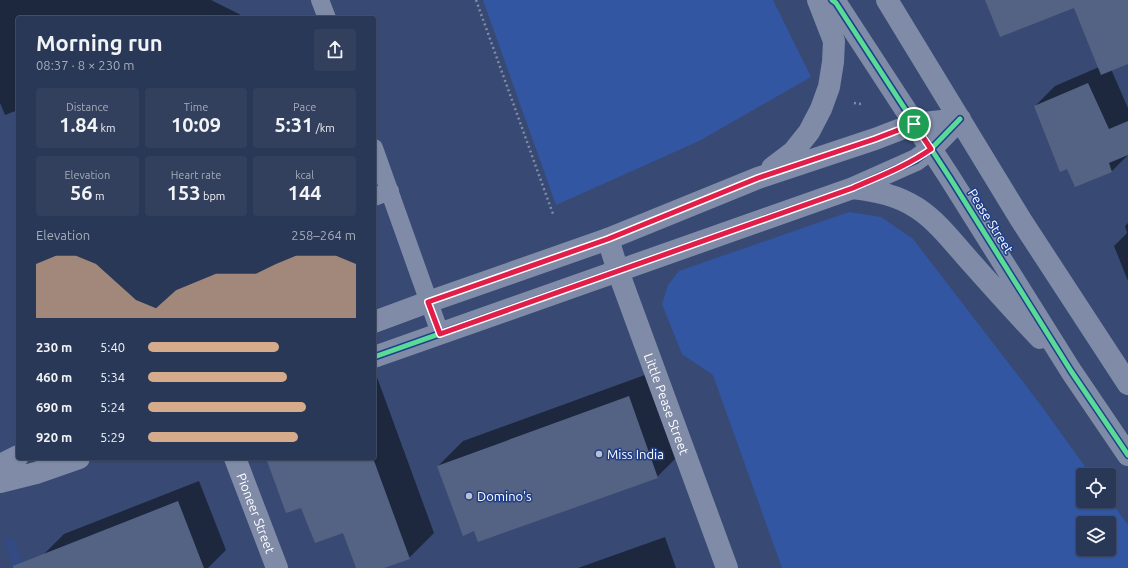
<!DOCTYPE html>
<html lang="en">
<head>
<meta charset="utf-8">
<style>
	:root { --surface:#2a3857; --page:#323f5d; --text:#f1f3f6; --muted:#a5acba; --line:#46526d; --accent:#d6ab8b }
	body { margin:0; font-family:Ubuntu,sans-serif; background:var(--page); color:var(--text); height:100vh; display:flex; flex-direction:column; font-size:15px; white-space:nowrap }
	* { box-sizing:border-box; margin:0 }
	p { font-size:13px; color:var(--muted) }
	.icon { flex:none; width:22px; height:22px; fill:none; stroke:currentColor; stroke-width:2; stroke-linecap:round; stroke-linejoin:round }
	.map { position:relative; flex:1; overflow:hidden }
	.panel { position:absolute; left:16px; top:16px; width:360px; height:444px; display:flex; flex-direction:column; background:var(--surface); border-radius:4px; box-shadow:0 1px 3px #0004,0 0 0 1px var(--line) }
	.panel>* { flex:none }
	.controls { position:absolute; left:1076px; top:468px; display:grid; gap:8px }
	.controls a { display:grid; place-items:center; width:40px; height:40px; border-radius:4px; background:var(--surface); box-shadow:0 1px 3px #0004,0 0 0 1px var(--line); font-size:20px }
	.pin { position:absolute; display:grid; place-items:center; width:34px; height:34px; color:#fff; margin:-17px; border:2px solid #fff; border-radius:50%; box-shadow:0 1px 4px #0007 }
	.round { display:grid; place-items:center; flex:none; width:42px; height:42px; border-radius:4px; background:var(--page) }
	.head { display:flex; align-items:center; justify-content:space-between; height:68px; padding:0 20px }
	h1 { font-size:22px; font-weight:600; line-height:30px }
	.stats { display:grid; grid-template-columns:repeat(3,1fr); gap:6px; height:68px; padding:4px 20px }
	.stats div { display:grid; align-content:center; border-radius:4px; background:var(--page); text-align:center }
	.stats b { font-size:20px; font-weight:600 }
	.stats small { font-size:11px; font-weight:400 }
	.stats p { font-size:11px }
	.chart { height:112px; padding:8px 20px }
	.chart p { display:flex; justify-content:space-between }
	.chart svg { width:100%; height:72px; margin-top:4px; fill:var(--accent); opacity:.7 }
	ul { padding:0 20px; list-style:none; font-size:13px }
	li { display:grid; grid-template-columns:64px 48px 1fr; align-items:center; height:30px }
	li i { height:10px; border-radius:5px; background:var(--accent) }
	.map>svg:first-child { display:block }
	.green { fill:#3356a3; fill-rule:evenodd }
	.shadow { fill:#0007 }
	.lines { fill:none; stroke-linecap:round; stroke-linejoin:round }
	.stream { stroke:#334a82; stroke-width:10 }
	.building { fill:#546284 }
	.path { stroke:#7f8ba7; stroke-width:2.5; stroke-dasharray:2 3; stroke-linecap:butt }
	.service { stroke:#7f8ba7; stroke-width:18 }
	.minor { stroke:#7f8ba7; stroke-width:22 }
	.tertiary { stroke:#7f8ba7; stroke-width:22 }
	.cycleway-casing { stroke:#1f3f8c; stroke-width:8 }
	.cycleway { stroke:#5adb95; stroke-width:5 }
	.route-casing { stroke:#fff; stroke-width:8 }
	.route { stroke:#e11d48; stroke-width:5 }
	.poi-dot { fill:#b9c0ce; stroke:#1f3f8c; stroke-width:1.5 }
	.labels { text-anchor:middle; stroke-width:3; stroke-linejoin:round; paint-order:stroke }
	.street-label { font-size:13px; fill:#fff; stroke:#1f3f8c }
	.poi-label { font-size:13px; fill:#fff; stroke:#1f3f8c; text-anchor:start }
</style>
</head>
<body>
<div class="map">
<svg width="1128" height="568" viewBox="0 0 1128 568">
	<rect width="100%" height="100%" fill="#384a74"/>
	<path class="green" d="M483 0H773L811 77 699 141 556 205Z
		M849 212 881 217 913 239 1040 404 1091 475H1083V501H1109V499L1128 525V568H782L713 375 682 354 662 304 668 285 679 271ZM1083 523H1109V549H1083Z"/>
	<path class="shadow" d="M0 0H211L243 16 244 18H18V110L5 115 0 103Z
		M1128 3V63L1111 69 1128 108V155L1111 172 1068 168 1035 106 1055 86 1099 67Z
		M1128 223V281L1114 246 1127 233 1125 226Z
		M374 369 434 533 409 558 381 568H357L343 531 302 506 267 458H374Z
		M653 372 682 452 657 477 474 530 438 466 463 441Z
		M199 481 226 550 208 568H48L43 555 64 534Z
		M665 537 676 568H578Z"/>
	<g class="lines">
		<path class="stream" d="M10 542 19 568"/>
	</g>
	<path class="building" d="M985 0H1128V64L1101 75 1074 8 1000 37Z
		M1088 83 1109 129 1128 121V155L1109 163 1112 172 1075 187 1067 169 1060 172 1034 106Z
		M629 396 658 478 478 542 474 531 463 536 437 466Z
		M266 458H373L410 559 384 568H356L343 533 315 543 301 508 286 513Z
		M178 501 204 568H13V566Z"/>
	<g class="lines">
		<path class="path" d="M476 0 553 214
			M854 103 861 104"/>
		<path class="service" d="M320 0 327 18
			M374 148 440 333
			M374 197 390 191"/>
		<g class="minor">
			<path id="s1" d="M608 239 618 271 727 568"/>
			<path id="s2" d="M235 458 277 568"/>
		</g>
		<path class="tertiary" d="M832 0 836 3 950 178 1071 371 1128 455
			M887 0 1021 220 1128 384
			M772 168 793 152 809 132 821 109 829 87 833 62 834 41 818 0
			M853 188C876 191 897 195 917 208 937 221 952 241 968 259 992 286 1015 312 1040 338
			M374 322 428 302 608 239 758 178 875 139 914 124 960 119
			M374 357 853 188 916 160 931 149 960 119
			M0 465 18 456
			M0 482 36 473 79 458"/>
		<g class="cycleway-casing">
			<path id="cycleway" d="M832 0 836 3 950 178 1071 371 1128 455
				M374 357 853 188 916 160 931 149 960 119"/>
		</g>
		<use href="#cycleway" class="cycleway"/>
	</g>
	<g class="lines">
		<g class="route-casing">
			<path id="route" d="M914 124 931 149C907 166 880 176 853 188L440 334 428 302 608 239 758 178 875 139Z"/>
		</g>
		<use href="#route" class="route"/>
	</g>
	<g class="poi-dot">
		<circle cx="599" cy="454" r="4"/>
		<circle cx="469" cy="496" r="4"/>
	</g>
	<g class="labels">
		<g class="street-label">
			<text transform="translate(991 221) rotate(58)" y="5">Pease Street</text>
			<text dy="5" stroke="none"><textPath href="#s1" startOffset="175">Little Pease Street</textPath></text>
			<text dy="5" stroke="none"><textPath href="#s2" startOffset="59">Pioneer Street</textPath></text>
		</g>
		<g class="poi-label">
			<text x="607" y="459">Miss India</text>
			<text x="477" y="501">Domino's</text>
		</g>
	</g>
</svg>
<div class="controls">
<a><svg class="icon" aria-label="locate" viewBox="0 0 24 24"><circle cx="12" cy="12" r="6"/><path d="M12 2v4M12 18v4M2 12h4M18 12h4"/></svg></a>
<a><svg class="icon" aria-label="layers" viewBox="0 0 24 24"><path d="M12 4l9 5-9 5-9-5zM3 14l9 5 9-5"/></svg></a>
</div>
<div class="pin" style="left:914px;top:124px;background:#1e9e55"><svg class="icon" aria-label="arrive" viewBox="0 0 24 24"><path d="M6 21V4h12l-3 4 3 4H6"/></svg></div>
<section class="panel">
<div class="head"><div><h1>Morning run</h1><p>08:37 · 8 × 230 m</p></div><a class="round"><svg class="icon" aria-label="share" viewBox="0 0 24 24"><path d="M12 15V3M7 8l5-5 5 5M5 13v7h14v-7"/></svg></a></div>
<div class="stats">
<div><p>Distance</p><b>1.84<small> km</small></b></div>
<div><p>Time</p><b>10:09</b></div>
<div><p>Pace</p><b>5:31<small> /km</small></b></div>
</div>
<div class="stats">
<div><p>Elevation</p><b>56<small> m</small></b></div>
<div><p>Heart rate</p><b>153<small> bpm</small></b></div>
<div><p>kcal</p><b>144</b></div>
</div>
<div class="chart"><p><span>Elevation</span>258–264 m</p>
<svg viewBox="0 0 160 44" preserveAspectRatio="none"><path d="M0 44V11L10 6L20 6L30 11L40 22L50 33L60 38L70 27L80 22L90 17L100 17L110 17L120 11L130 6L140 6L150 6L160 11V44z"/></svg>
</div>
<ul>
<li><b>230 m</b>5:40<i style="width:63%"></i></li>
<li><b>460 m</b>5:34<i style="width:67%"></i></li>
<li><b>690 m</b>5:24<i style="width:76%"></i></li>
<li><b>920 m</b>5:29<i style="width:72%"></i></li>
</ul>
</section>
</div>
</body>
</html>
